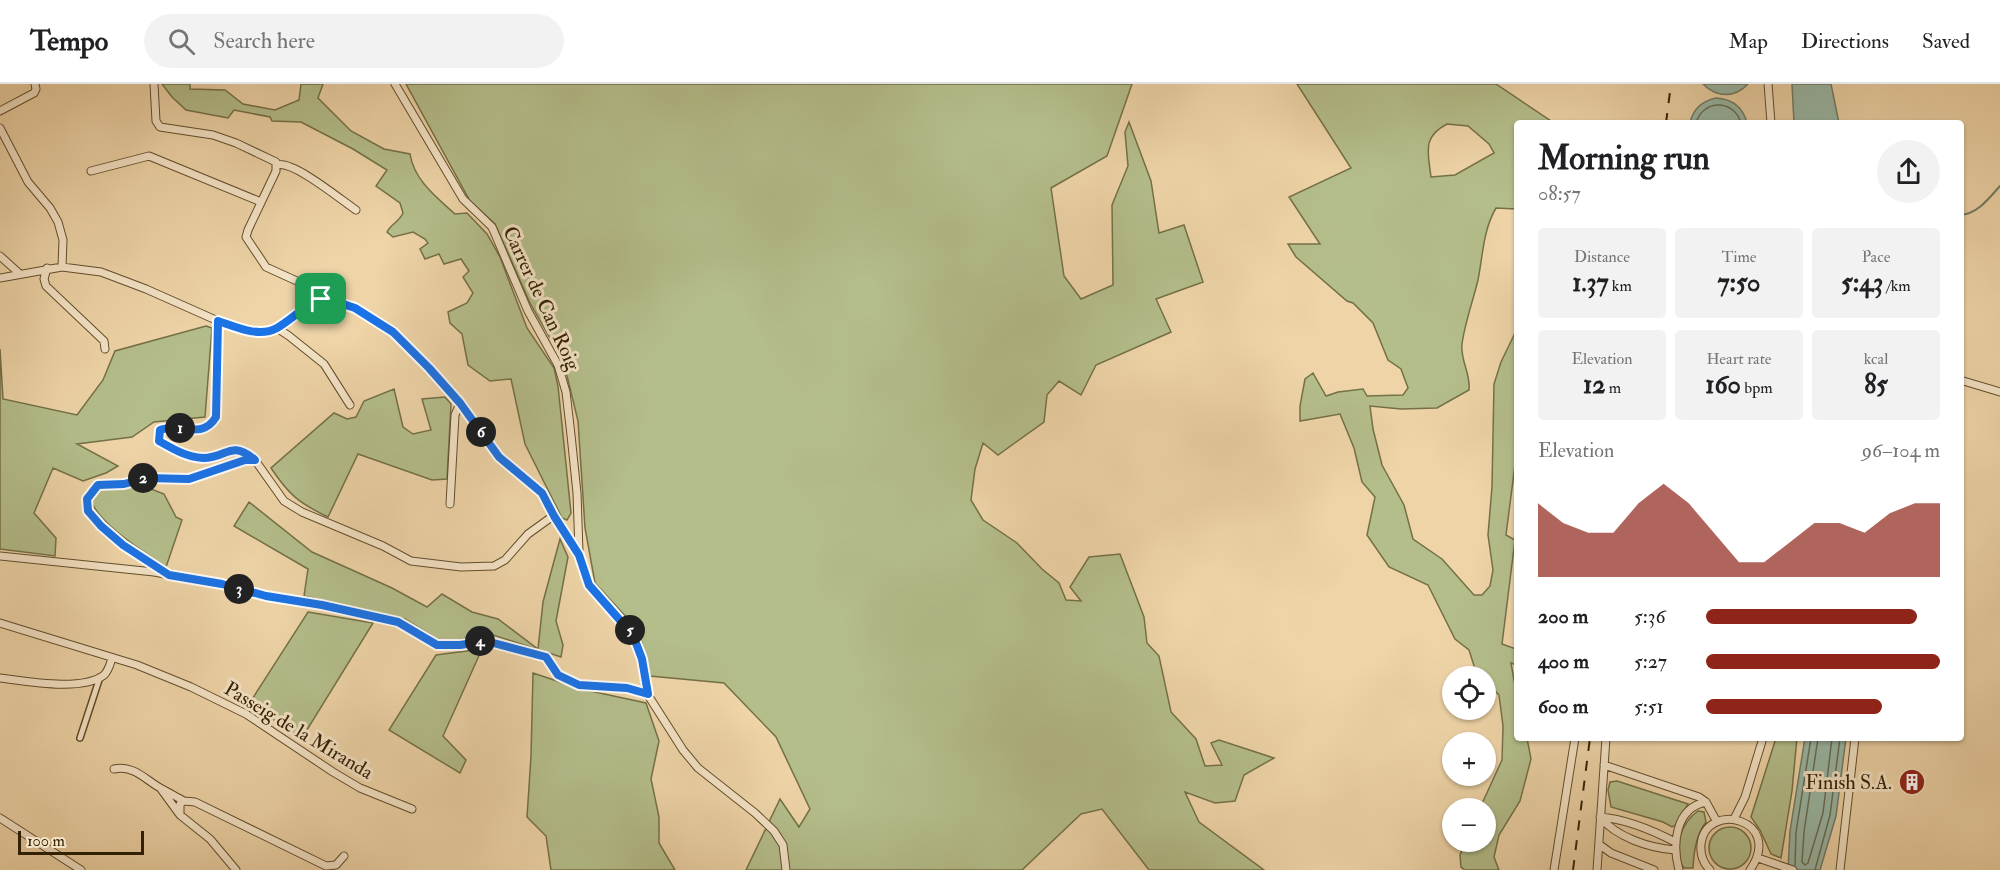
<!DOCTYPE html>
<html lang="en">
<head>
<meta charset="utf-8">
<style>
	:root { --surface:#fff; --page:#f2f2f2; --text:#202124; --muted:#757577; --line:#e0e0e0; --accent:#8f2418 }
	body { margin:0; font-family:"IM FELL Double Pica",serif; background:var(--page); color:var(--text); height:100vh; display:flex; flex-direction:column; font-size:22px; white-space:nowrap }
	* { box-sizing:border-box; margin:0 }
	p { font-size:20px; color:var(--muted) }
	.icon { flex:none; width:33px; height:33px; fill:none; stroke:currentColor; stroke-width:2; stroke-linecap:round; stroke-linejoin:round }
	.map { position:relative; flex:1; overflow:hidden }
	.details { position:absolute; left:1514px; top:36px; width:450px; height:621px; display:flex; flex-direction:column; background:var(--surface); border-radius:6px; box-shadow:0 2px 4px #0004 }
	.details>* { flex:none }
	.fabs { position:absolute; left:1442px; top:582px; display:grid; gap:12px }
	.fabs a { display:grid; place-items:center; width:54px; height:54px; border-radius:50%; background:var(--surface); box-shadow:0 2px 4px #0004; font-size:30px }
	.scale { position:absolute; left:18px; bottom:15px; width:126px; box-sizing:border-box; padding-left:6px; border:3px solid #342103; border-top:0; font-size:16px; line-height:21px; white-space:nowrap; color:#342103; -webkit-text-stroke:4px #f4e3c6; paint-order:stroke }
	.pin { position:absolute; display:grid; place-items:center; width:51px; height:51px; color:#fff; margin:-26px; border-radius:12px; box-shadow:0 3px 9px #0006 }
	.km { position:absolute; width:30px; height:30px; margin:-15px; border-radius:50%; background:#222; color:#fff; font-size:16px; line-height:30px; text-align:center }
	.round { display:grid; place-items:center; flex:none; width:63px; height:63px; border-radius:32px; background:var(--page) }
	.headline { display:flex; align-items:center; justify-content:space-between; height:102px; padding:0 24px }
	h1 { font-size:33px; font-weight:800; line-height:45px }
	.figures { display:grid; grid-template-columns:repeat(3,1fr); gap:9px; height:102px; padding:6px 24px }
	.figures div { display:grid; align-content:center; border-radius:6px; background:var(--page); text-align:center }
	.figures b { font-size:26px; font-weight:800 }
	.figures small { font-size:16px; font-weight:400 }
	.figures p { font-size:16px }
	.chart { height:168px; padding:12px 24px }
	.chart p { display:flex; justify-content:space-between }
	.chart svg { width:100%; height:108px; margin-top:6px; fill:var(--accent); opacity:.7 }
	ul { padding:0 24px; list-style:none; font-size:20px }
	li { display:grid; grid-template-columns:96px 72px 1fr; align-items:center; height:45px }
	li i { height:15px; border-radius:8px; background:var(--accent) }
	header { display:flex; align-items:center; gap:36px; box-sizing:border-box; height:84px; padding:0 30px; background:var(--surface); border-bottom:2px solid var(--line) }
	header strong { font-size:28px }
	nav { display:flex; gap:33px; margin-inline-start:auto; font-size:21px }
	.search { width:420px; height:54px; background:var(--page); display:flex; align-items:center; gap:15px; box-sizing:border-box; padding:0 21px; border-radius:33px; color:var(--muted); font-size:22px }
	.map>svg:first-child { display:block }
	.green { fill:#b4be8b; stroke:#747047; stroke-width:1.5; fill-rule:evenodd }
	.water { fill:#99b8a7; stroke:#717c65; stroke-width:1.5 }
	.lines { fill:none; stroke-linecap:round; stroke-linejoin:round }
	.shore { stroke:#666c55; stroke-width:1.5 }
	.stream { stroke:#717c65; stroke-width:2 }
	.pedestrian-casing { stroke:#624e2c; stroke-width:8 }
	.minor-casing { stroke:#624e2c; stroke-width:9 }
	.pedestrian { stroke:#f4e3c6; stroke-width:5 }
	.minor { stroke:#f4e3c6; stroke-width:7 }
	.rail { stroke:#342103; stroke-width:2; stroke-dasharray:10 10; stroke-linecap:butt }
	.route-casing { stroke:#fff; stroke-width:12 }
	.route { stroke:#1a73e8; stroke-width:8 }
	.labels { text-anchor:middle; stroke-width:6; stroke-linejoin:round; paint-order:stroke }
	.street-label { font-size:20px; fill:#342103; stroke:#f4e3c6 }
	.poi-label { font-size:20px; fill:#342103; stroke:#f4e3c6; text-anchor:end }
</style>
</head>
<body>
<header>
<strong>Tempo</strong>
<div class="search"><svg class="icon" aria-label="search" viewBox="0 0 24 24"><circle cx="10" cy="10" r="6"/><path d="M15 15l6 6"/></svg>Search here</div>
<nav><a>Map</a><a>Directions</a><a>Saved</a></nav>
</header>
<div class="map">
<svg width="2000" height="786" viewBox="0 0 2000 786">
	<rect width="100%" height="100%" fill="#eed4a7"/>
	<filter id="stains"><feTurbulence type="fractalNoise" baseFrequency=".00333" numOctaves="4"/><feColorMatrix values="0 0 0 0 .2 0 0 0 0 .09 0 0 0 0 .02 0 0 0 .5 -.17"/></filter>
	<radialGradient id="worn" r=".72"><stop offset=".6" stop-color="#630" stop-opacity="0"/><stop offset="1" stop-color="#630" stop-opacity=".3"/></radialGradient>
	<path class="green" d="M162 0H190V5L225 6 243 20 275 26 299 16 301 0H323L318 14 351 47 384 65 410 70C414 96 436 113 455 130L467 129 487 150 500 173 527 244 554 284 558 302 571 429 567 436 562 434 525 360 511 295 490 297 468 281 462 250 450 239 448 228 467 219 473 209 463 193 469 187 461 175 444 180 439 170 425 175 420 165 428 159 425 155 413 148 393 153 387 148C391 140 399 138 403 129L400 119 376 102 387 86 353 65 301 38 272 37 270 33 234 26 228 34 186 26 172 13Z
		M406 0H1132L1107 72 1051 104 1064 192 1081 215 1113 201 1112 121 1128 82 1125 48 1129 38 1151 97 1159 149 1184 141 1203 198 1156 215 1171 248 1096 281 1081 311 1059 297 1047 311 1044 338 998 371 983 359 975 385 971 416 983 436 1017 459 1042 485 1059 499 1066 516 1081 517 1070 503 1089 473 1120 470 1144 533 1147 559 1159 572 1171 628 1196 655 1205 682 1222 681 1211 659 1219 656 1274 674 1244 691 1235 717 1215 719 1185 708 1199 738 1264 786H1149L1102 725 1081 730 1022 786H746L780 715 799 743 810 725 776 653 724 599 650 592 641 555 627 534 595 499 585 444 578 337 562 271 550 254 530 219 495 140 470 117Z
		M1297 0H1496L1554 39H1516V125L1496 124C1483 146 1483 171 1478 196 1473 217 1465 238 1462 260 1460 276 1471 290 1469 306L1437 324 1401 325 1370 322 1373 345 1382 381 1404 421 1413 455 1442 475 1474 511H1482L1490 502 1493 486 1488 451 1492 403 1494 300 1501 278 1516 247V373L1506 451 1515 456 1502 560 1516 565V581L1511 579 1516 607V654H1527L1531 675 1520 717 1499 751 1494 773 1499 786H1465L1461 783 1460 771 1465 758H1485V724H1480L1502 676 1503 642 1499 611 1485 597V592H1481L1476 588 1469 566 1455 555 1428 501 1389 483 1367 451 1375 413 1362 398 1354 364 1340 330 1300 337V322L1305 295 1313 289 1326 312 1338 308 1363 305 1367 312 1403 311 1408 304 1401 285 1388 276 1373 239 1353 219 1347 217 1296 173 1288 160H1320L1289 113 1351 84ZM1447 40 1468 42 1489 60 1494 69 1455 91 1431 93C1428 68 1422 53 1447 40Z
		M206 242 212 244 205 333 154 338 132 353 77 360 118 382 106 389 83 397 53 384 34 429 56 454 55 472 0 465V265L3 315 77 331 103 296 115 267Z
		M394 305 403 343 413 350 431 346 422 315 445 313 451 320 447 395 432 396 358 370 328 433C299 419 289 411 271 384L334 329 347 335 356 333 364 317Z
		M141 401 164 410 176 433 182 436 166 483C144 468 101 442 91 417L99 406Z
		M249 418 312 468 392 504 427 523 442 510 472 528 498 535 538 565 543 518 560 455 568 473 556 537 563 561 561 573 487 549 458 556 440 557 405 535 304 512 308 485 234 442Z
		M308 528 373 539 302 654 249 620Z
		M482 565 443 652 466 676 460 689 389 646 436 571Z
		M533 589 581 605 646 619 659 657 651 695 659 733V759L675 786H551L546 752 527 733 531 672Z
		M1776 654H1797L1792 707 1781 774 1771 770 1760 746 1751 733Z
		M1617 697 1688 720 1676 741 1672 743 1663 738 1611 723 1608 706 1610 698Z
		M1698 727 1704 728 1706 738C1696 751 1694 767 1693 784H1684C1670 767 1682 738 1698 727Z
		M1709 764a21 21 0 1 1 42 0a21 21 0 1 1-42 0Z"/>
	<path class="water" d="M1703 0H1748C1735 14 1717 14 1703 0Z
		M1792 0H1831L1839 39H1794Z
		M1716 14C1732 15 1743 23 1747 39H1690C1693 25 1702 17 1716 14Z
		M1805 654H1846L1836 732 1820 786H1788L1790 747Z"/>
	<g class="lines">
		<path class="shore" d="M1696 39C1703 15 1734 15 1741 39
			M1818 654 1804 748 1802 778 1805 781 1808 779 1823 729 1832 654
			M1795 781 1796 748 1811 654
			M1815 786 1830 731 1840 654"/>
		<path class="stream" d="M1960 131C1978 130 1989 114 2000 102"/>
		<g class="pedestrian-casing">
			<path id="pedestrian" d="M80 654 100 593"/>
		</g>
		<g class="minor-casing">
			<path id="minor" d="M154 0 156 37 160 43 213 51 236 59 276 78V87L248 146 246 153 266 183 312 204 321 215
				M395 0 463 115 492 143 528 227 558 281 566 308 571 351 577 409 579 468
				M1768 0 1771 39
				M0 27 34 9 36 5 35 0
				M0 44 28 98 50 124 58 138 63 156 62 183
				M277 81C293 76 341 116 356 126
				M91 87 149 72 261 118
				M0 172 20 190
				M47 184 44 195 46 202 104 257 105 265
				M0 194 62 183 101 188 146 205 218 237 244 246 266 248 277 244 315 218 325 215 355 224 393 248 429 284 460 319 499 373 542 409 553 432 579 471 589 501 633 551 642 575 646 608 683 666 698 684 755 729 774 747 783 761 786 786
				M218 237 216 333C202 356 182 339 160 346L159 357C173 365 186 373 202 374 227 375 231 355 254 376
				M277 244 289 252 324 280 350 321
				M1960 296 2000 308
				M450 420 455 331 460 319
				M0 472 154 488 222 500 266 512 322 521 398 538 437 561H460L486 557 546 573 558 591 579 601 627 604 648 611
				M164 487C146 476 94 446 88 426 85 416 91 407 98 401L124 400 147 394 189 395 245 376H255L284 417 302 428 383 462 411 477 461 483 494 482 505 476 528 450 553 432
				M0 539 137 581 191 603 246 630 333 688 360 704 412 725
				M0 594C25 597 82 608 104 591 109 586 110 580 112 574
				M1604 681 1699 713 1706 718 1717 738
				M114 685C135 681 145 696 162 705 169 709 177 713 184 717
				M161 705 180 731
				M0 734 81 786
				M1734 735 1745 713 1763 654
				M1675 758C1652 746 1625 735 1600 733 1616 753 1649 764 1675 766
				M1600 761 1611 769 1654 786
				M1758 774 1793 786
				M236 786 210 755 180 731V720L184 717 195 718 326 782 336 781 344 772
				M1554 786 1575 654
				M1597 786 1606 654
				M1679 786C1672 761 1675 724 1706 718
				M1710 786C1703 779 1700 771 1701 760 1706 716 1785 735 1750 786
				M1840 786 1855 654"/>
		</g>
		<use href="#pedestrian" class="pedestrian"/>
		<use href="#minor" class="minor"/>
		<path class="rail" d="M1666 39 1671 0
			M1573 786 1590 654"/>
	</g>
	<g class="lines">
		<g class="route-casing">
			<path id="route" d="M321 215 331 216 355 224 393 248 429 284 460 319 499 373 542 409 554 432 579 471 589 501 633 551 642 575 648 610 627 604 579 601 558 591 546 573 486 557 460 561H437L398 538 322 521 266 512 222 500 169 491 123 461 101 442 88 427 87 415 98 401 124 400 147 394 189 395 245 376H255C230 355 228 374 203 374 186 373 173 365 159 357L160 346C181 339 202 356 216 333L218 237C236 243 259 254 277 244 292 235 304 222 321 215Z"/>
		</g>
		<use href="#route" class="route"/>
	</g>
	<defs>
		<g id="building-disc" transform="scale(1.35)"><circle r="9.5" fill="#8f2418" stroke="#f4e3c6"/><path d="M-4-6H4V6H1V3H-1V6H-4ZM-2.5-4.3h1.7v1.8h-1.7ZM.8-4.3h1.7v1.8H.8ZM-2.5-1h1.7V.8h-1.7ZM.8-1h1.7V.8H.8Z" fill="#fff"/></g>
	</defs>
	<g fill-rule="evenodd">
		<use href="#building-disc" x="1912" y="698"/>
	</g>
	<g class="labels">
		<g class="street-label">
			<text transform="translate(542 214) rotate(65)" y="7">Carrer de Can Roig</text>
			<text transform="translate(299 646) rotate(31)" y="7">Passeig de la Miranda</text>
		</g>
		<g class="poi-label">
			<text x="1892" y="705">Finish S.A.</text>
		</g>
	</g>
	<rect width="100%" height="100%" filter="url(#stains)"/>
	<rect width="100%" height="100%" fill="url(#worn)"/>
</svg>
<div class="fabs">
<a><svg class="icon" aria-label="locate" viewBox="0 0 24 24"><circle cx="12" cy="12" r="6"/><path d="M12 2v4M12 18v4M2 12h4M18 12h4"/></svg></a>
<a>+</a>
<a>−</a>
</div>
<div class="scale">100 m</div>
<div class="pin" style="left:321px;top:215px;background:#1e9e55"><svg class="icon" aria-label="arrive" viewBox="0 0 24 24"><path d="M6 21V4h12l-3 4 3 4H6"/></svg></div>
<b class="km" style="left:180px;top:344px">1</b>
<b class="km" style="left:143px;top:394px">2</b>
<b class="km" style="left:239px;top:505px">3</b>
<b class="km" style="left:480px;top:557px">4</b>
<b class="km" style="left:630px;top:546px">5</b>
<b class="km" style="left:481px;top:348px">6</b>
<section class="details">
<div class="headline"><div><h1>Morning run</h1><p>08:57</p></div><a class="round"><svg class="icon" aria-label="share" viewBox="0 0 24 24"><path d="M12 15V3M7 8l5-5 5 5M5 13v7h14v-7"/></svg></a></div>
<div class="figures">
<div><p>Distance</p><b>1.37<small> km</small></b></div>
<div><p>Time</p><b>7:50</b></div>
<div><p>Pace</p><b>5:43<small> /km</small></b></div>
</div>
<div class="figures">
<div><p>Elevation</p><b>12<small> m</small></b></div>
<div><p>Heart rate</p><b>160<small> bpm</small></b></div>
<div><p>kcal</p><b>85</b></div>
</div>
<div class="chart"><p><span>Elevation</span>96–104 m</p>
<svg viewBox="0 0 160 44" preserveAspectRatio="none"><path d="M0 44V14L10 22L20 26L30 26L40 14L50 6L60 14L70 26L80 38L90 38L100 30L110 22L120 22L130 26L140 18L150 14L160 14V44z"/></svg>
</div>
<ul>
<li><b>200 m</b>5:36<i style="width:90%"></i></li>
<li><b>400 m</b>5:27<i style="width:100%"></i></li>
<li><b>600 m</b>5:51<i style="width:75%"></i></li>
</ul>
</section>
</div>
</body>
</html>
